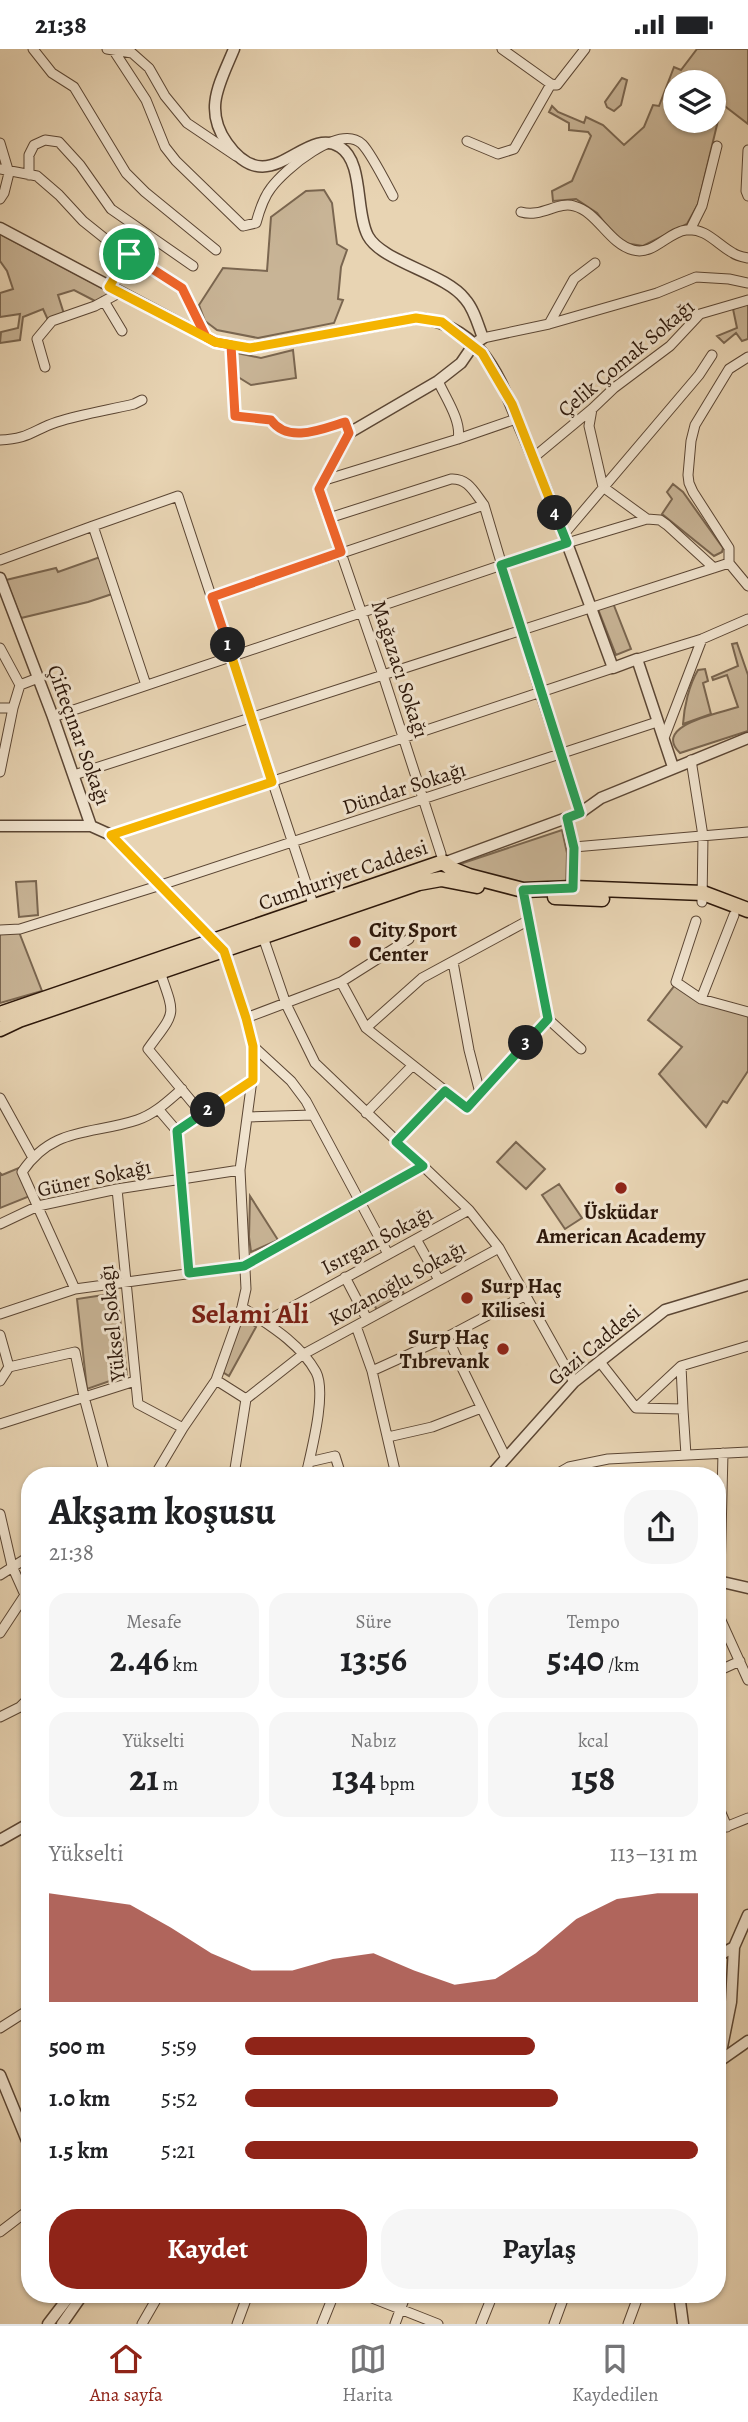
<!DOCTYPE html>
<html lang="tr">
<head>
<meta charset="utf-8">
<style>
	:root { --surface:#fff; --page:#f6f6f6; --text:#202124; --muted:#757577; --line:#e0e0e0; --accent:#8f2418 }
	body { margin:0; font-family:Alegreya,serif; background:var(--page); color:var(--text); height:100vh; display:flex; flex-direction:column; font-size:26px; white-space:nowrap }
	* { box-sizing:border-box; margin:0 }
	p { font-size:23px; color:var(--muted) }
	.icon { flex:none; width:38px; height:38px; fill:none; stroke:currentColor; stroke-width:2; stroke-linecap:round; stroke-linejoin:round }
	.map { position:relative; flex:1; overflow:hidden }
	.drawer { position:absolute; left:21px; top:1418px; width:705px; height:836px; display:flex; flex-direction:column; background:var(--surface); border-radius:28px; box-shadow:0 2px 5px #0004 }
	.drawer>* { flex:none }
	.tools { position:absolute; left:663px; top:21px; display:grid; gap:14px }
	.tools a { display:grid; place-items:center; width:63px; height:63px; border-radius:50%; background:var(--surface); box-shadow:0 2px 5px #0004; font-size:35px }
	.pin { position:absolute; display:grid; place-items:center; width:60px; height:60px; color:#fff; margin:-30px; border:4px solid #fff; border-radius:50%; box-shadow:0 2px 7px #0007 }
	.km { position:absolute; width:35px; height:35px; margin:-18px; border-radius:50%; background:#222; color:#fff; font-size:19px; line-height:35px; text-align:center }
	.round { display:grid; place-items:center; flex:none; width:74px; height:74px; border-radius:28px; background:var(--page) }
	.overview { display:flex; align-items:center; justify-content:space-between; height:119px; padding:0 28px }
	h1 { font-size:38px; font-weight:700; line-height:52px }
	.metrics { display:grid; grid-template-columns:repeat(3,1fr); gap:10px; height:119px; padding:7px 28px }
	.metrics div { display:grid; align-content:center; border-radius:18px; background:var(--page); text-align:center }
	.metrics b { font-size:35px; font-weight:700 }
	.metrics small { font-size:19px; font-weight:400 }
	.metrics p { font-size:19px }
	.chart { height:196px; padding:14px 28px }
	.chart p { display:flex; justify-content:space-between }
	.chart svg { width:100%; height:126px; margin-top:7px; fill:var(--accent); opacity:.7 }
	.primary-button { display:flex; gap:14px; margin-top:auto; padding:14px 28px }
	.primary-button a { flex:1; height:80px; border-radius:28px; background:var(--accent); color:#fff; font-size:28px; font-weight:700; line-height:80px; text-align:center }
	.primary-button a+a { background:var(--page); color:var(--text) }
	ul { padding:0 28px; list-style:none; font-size:23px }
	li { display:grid; grid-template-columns:112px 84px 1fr; align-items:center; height:52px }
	li i { height:18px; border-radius:9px; background:var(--accent) }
	.status { display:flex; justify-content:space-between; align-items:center; height:49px; padding:0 35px; background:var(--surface); direction:ltr }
	.status svg { height:19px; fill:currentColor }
	.dock { display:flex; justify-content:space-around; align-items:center; height:98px; border-top:2px solid var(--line); background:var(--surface); font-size:19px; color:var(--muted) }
	.dock a { display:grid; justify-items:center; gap:4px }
	.dock .active { color:var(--accent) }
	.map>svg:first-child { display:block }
	.green { fill:#c8b496; stroke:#7a6650; stroke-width:2; fill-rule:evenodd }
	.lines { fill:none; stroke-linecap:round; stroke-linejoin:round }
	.minor-casing { stroke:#5b4634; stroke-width:11 }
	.tertiary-casing { stroke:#5b4634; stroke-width:13 }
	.primary-casing { stroke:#2c170a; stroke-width:17 }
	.minor { stroke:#f0e3ce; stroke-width:9 }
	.tertiary { stroke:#f0e3ce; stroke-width:10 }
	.primary { stroke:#e8d4b3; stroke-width:14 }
	.split-1-casing { stroke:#fff; stroke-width:14 }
	.split-2-casing { stroke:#fff; stroke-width:14 }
	.split-3-casing { stroke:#fff; stroke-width:14 }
	.split-4-casing { stroke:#fff; stroke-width:14 }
	.split-5-casing { stroke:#fff; stroke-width:14 }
	.split-1 { stroke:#f0652b; stroke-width:9 }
	.split-2 { stroke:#f5b400; stroke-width:9 }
	.split-3 { stroke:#22a559; stroke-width:9 }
	.split-4 { stroke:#22a559; stroke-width:9 }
	.split-5 { stroke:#f5b400; stroke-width:9 }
	.poi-dot { fill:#8f2418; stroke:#f0e3ce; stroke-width:2.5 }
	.labels { text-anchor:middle; stroke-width:6; stroke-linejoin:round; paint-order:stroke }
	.street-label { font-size:21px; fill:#2c170a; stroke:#f0e3ce }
	.poi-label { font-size:21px; font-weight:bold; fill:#2c170a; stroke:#f0e3ce; text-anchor:start }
	.district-label { font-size:28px; font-weight:bold; fill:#7a1f14; stroke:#f0e3ce }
</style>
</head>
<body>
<div class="status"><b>21:38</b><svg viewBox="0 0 49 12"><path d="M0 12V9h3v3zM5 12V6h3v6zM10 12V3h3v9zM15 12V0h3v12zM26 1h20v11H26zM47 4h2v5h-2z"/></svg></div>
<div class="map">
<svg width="748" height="2275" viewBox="0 0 748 2275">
	<rect width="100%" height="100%" fill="#e8d4b3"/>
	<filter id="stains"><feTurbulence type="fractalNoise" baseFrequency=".00286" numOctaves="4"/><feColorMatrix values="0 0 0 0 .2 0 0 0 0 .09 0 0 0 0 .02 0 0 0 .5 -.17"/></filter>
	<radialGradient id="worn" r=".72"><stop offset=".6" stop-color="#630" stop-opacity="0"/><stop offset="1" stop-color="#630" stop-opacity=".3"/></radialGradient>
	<path class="green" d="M697 0H748V75L722 55 698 155 687 175 643 197 624 194 611 182 597 164 576 150 553 152 552 142 572 132 591 87 588 83 569 81V74L549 63 552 57 558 63 584 74 586 68 603 76 624 96 644 78 653 56 659 57 674 18 681 21ZM676 33H714V72H676Z
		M622 29 627 31 621 56 614 62 607 58 605 53Z
		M324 141 332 154 337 195 347 201 341 218 338 250 343 251 334 274 258 289 217 281 205 272 199 256 223 219 267 222 271 168 306 142Z
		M0 185 112 244 97 253 74 241 58 246 64 265 48 271 43 260 23 268 20 291 0 294 1 283 18 279 20 265 0 268V244L13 240 7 222 0 212Z
		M748 255V290L742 292 736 284 724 294 717 287 737 279 733 260Z
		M293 301 296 329 251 336 230 323 232 303 261 309Z
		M673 435 683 443 723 499 722 503 714 507 662 465 672 450 667 443Z
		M100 508 112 545 88 553 21 569 6 531 56 519 58 523Z
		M613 554 631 600 616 606 598 560Z
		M737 594 748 626V682L680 704C651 676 721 664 738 658L727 626 713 631 712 628 738 617 732 595Z
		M705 620 708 632 703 634 711 665 683 675C684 658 689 636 698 621Z
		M562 781 567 804 566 838H528L461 819 460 815Z
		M36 832 38 866 19 868 16 833Z
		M19 883 42 942 0 954V885Z
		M675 936 748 965V1022L727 1054 723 1052 706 1078 659 1025 682 998 648 971Z
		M516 1093 545 1120 526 1140 497 1113Z
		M21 1118 30 1147 0 1159V1124L2 1126Z
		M559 1135 582 1169 565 1180 542 1146Z
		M250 1147 278 1191 251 1203 249 1188Z
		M396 1230 404 1245 377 1261 369 1246Z
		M117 1244 127 1326 87 1340 77 1250Z
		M241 1268 256 1278 229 1327 221 1322Z"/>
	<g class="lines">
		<g class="minor-casing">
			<path id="minor" d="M33 0 52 24 74 38 126 124 145 143 216 201
				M107 0 132 4 149 19 165 47 187 74 236 107
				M502 0 551 35 557 36 585 0
				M114 2 146 51 165 98 176 112 243 177 256 174C259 163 263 149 271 139 284 121 339 74 362 95 371 104 386 134 393 147
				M467 92 498 105 514 100 551 35
				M0 94 9 124
				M748 101 746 142 748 147
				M0 120 37 127 59 146 83 172 113 196 182 239 206 288
				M29 126V106L34 96 45 91 59 93 80 116 111 160 193 217
				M0 150 4 144 9 124
				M521 163C541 169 558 152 574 157 598 163 608 194 633 201 653 207 668 183 686 181 705 178 718 196 733 204 737 207 743 208 748 209
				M690 181 702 157 717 97
				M109 238 143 183
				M104 252 122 282
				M549 275 574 230 595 214
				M483 289 549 275 657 244 696 228 729 230 748 234
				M231 296 235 367 271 371C288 395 322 381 345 373L349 384
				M748 308 729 320 695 376 691 392 688 426 689 434 693 443 729 499V514L748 537
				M45 318 37 290 52 272 95 257 119 244
				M438 332C445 348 462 372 458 390
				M592 360 589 377 603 438 647 470
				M0 391C29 390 33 381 57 373 82 365 109 361 134 355L142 351
				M533 409 592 360 614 339 670 297 700 265 748 251
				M325 431 458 390 516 370
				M564 485 699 326 712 306
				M0 511 93 477
				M212 548 484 456
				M0 599 20 636
				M637 610 702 590 748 570
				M146 636 93 477 178 447 314 858
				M0 659H13
				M53 668 567 494 647 470 660 471 667 476 714 519
				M664 689 702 590
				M691 711 703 787 702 853
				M0 723 13 659 20 636 38 629
				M74 726 729 514
				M567 769 574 798 573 839
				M111 786 613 619
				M574 798 748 783
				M441 805 383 626 329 469 451 430C468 429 474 443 484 456L540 644 580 764
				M696 872 676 933 701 950 748 963
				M0 881 20 880 161 836 657 673
				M263 888 286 955 315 1014 469 1161 499 1199 574 1333
				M453 913 469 1001 480 1044
				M160 923C176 969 176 961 148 1000L202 1065
				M341 933 366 979 467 1059 548 970 523 841
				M701 950 734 866
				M246 969 341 933 409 890
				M548 970 581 1000
				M366 979 422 929 529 871
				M253 997 291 1032 306 1052 388 1205
				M0 1049 32 1107
				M159 1061 177 1082
				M366 1064 412 1017
				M248 1068 313 1066
				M396 1093 445 1042
				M117 1140 138 1355 183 1379
				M0 1175 38 1157 117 1140 240 1121
				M416 1190 439 1231
				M189 1224 177 1082 252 1031
				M345 1228 367 1270
				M75 1240 22 1123C53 1077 92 1086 137 1071 155 1065 168 1052 182 1040
				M242 1258C269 1276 300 1294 316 1323 327 1344 311 1403 306 1426
				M0 1265 75 1240 245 1217 423 1117
				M265 1273 469 1161
				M356 1277 372 1322 396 1426
				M0 1286 9 1318 0 1332
				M447 1288 506 1409
				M600 1313 636 1359 683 1360 686 1406
				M681 1317 683 1360
				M9 1318 75 1303 84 1348 105 1426
				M372 1322 447 1288 526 1246
				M216 1331 246 1350 234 1426
				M246 1350 302 1306 499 1199
				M636 1359 681 1317 748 1297
				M0 1375 135 1332
				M388 1388 432 1378 481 1359
				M723 1404 719 1567 748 1631
				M309 1413 335 1407 341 1426
				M155 1426 183 1379 216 1331 242 1258 246 1240 240 1121 252 1031 253 997 246 969 224 903 220 898
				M555 1426 569 1418 608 1410 748 1403
				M0 1465 12 1517 25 1546 0 1584
				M0 1526 30 1507
				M718 1622 740 1612
				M0 1668 20 1658 30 1648
				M718 1757 727 1778
				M718 1781 748 1769
				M0 1979 30 1960
				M0 2183 30 2160
				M362 2245 438 2275
				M142 2275 157 2249
				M237 2275 248 2245
				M322 2275 334 2245
				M395 2275 406 2245
				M481 2275 493 2245
				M554 2275 565 2245
				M628 2275 639 2245"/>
		</g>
		<g class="tertiary-casing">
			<path id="tertiary" d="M234 0C220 34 203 60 227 94 270 155 304 75 340 98 364 113 355 163 368 187 382 213 445 224 465 250 474 260 478 276 483 289L474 295 461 314 438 332 349 384 319 440 329 469
				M0 179 215 293 250 299 416 269C441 271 464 283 481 302 501 326 510 355 522 383 556 461 584 540 613 619L637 610 673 718
				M0 529 53 668 91 777
				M0 777H91L111 786 214 892
				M441 815 580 764 601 749 748 689
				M491 1426 574 1333 665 1261 748 1236
				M718 1532 748 1539
				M0 1791 30 1774
				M718 1907 734 1898
				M721 2011 748 1992
				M718 2018 731 1953 734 1898 748 1866
				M0 2026 30 2099
				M679 2245 683 2275
				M48 2275 71 2245
				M62 2275 83 2245"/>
		</g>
		<g class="primary-casing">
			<path id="primary" d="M555 848 602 850
				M0 965 443 813 452 820 469 827 523 841 573 839 703 844 748 861
				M0 980 19 971 419 834 441 830 477 837"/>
		</g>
		<use href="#minor" class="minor"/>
		<use href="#tertiary" class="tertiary"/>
		<use href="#primary" class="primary"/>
	</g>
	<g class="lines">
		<g class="split-1-casing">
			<path id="split-1" d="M129 205 182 239 206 288 215 293 231 296 235 367 271 371C288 395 322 380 345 373L349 384 319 440 341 503 212 548 228 596"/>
		</g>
		<g class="split-2-casing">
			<path id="split-2" d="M208 1061 253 1031V997L246 969 224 902 111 786 272 733 228 596"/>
		</g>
		<g class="split-3-casing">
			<path id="split-3" d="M208 1061 177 1082 189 1224 244 1217 423 1117 396 1093 445 1042 467 1059 526 994"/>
		</g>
		<g class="split-4-casing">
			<path id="split-4" d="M526 994 548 970 523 841 573 839 574 799 567 769 580 764 501 516 567 494 555 464"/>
		</g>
		<g class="split-5-casing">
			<path id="split-5" d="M129 205 109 238 215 293 250 299 416 269 442 273 482 304 512 355 555 464"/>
		</g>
		<use href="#split-1" class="split-1"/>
		<use href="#split-2" class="split-2"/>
		<use href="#split-3" class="split-3"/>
		<use href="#split-4" class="split-4"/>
		<use href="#split-5" class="split-5"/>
	</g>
	<g class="poi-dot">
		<circle cx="355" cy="893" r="7"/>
		<circle cx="621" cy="1139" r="7"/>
		<circle cx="467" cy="1249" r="7"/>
		<circle cx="503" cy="1300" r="7"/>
	</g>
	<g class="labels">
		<g class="street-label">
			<text transform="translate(626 309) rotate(-40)" y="7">Çelik Çomak Sokağı</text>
			<text transform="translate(400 620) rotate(72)" y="7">Mağazacı Sokağı</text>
			<text transform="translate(79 686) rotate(70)" y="7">Çifteçınar Sokağı</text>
			<text transform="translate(404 739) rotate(-18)" y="7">Dündar Sokağı</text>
			<text transform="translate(343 826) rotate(-19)" y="7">Cumhuriyet Caddesi</text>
			<text transform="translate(94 1129) rotate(-12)" y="7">Güner Sokağı</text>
			<text transform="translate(377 1191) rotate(-28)" y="7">Isırgan Sokağı</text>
			<text transform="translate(397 1234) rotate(-29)" y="7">Kozanoğlu Sokağı</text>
			<text transform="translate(112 1274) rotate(-96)" y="7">Yüksel Sokağı</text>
			<text transform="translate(594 1296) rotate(-40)" y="7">Gazi Caddesi</text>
		</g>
		<g class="poi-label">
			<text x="369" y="888">City Sport<tspan x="369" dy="24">Center</tspan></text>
			<text x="621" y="1170" text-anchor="middle">Üsküdar<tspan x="621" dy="24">American Academy</tspan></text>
			<text x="481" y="1244">Surp Haç<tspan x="481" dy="24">Kilisesi</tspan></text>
			<text x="489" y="1295" text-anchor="end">Surp Haç<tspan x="489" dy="24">Tıbrevank</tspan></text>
		</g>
		<g class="district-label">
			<text x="250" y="1274">Selami Ali</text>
		</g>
	</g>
	<rect width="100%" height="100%" filter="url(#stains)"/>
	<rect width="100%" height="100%" fill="url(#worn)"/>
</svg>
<div class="tools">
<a><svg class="icon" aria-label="layers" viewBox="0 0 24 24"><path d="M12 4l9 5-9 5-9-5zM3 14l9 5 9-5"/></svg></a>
</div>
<div class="pin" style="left:129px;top:205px;background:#1e9e55"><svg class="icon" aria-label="arrive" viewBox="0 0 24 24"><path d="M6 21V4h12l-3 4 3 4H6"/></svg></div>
<b class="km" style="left:228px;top:596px">1</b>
<b class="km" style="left:208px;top:1061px">2</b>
<b class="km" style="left:526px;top:994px">3</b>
<b class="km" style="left:555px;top:464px">4</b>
<section class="drawer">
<div class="overview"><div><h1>Akşam koşusu</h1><p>21:38</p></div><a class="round"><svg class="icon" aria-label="share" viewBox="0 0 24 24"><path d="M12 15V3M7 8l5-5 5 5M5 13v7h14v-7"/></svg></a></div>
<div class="metrics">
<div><p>Mesafe</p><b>2.46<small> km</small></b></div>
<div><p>Süre</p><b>13:56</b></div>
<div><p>Tempo</p><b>5:40<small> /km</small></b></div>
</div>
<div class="metrics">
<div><p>Yükselti</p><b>21<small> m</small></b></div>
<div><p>Nabız</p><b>134<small> bpm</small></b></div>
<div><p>kcal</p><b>158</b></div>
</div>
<div class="chart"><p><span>Yükselti</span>113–131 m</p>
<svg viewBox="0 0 160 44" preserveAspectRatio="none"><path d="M0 44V6L10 8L20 10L30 18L40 27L50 33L60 33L70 29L80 27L90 33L100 38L110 36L120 27L130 15L140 8L150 6L160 6V44z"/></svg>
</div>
<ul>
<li><b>500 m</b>5:59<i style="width:64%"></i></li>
<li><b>1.0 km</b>5:52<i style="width:69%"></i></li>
<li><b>1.5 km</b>5:21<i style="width:100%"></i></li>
</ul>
<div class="primary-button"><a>Kaydet</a><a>Paylaş</a></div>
</section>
</div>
<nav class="dock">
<a class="active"><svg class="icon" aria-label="home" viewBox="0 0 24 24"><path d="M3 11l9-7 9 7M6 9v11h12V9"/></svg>Ana sayfa</a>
<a><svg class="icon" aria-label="map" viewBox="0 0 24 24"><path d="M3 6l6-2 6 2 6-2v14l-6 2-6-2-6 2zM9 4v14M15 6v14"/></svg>Harita</a>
<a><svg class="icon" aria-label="saved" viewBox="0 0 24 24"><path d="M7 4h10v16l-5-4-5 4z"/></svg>Kaydedilen</a>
</nav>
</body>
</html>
